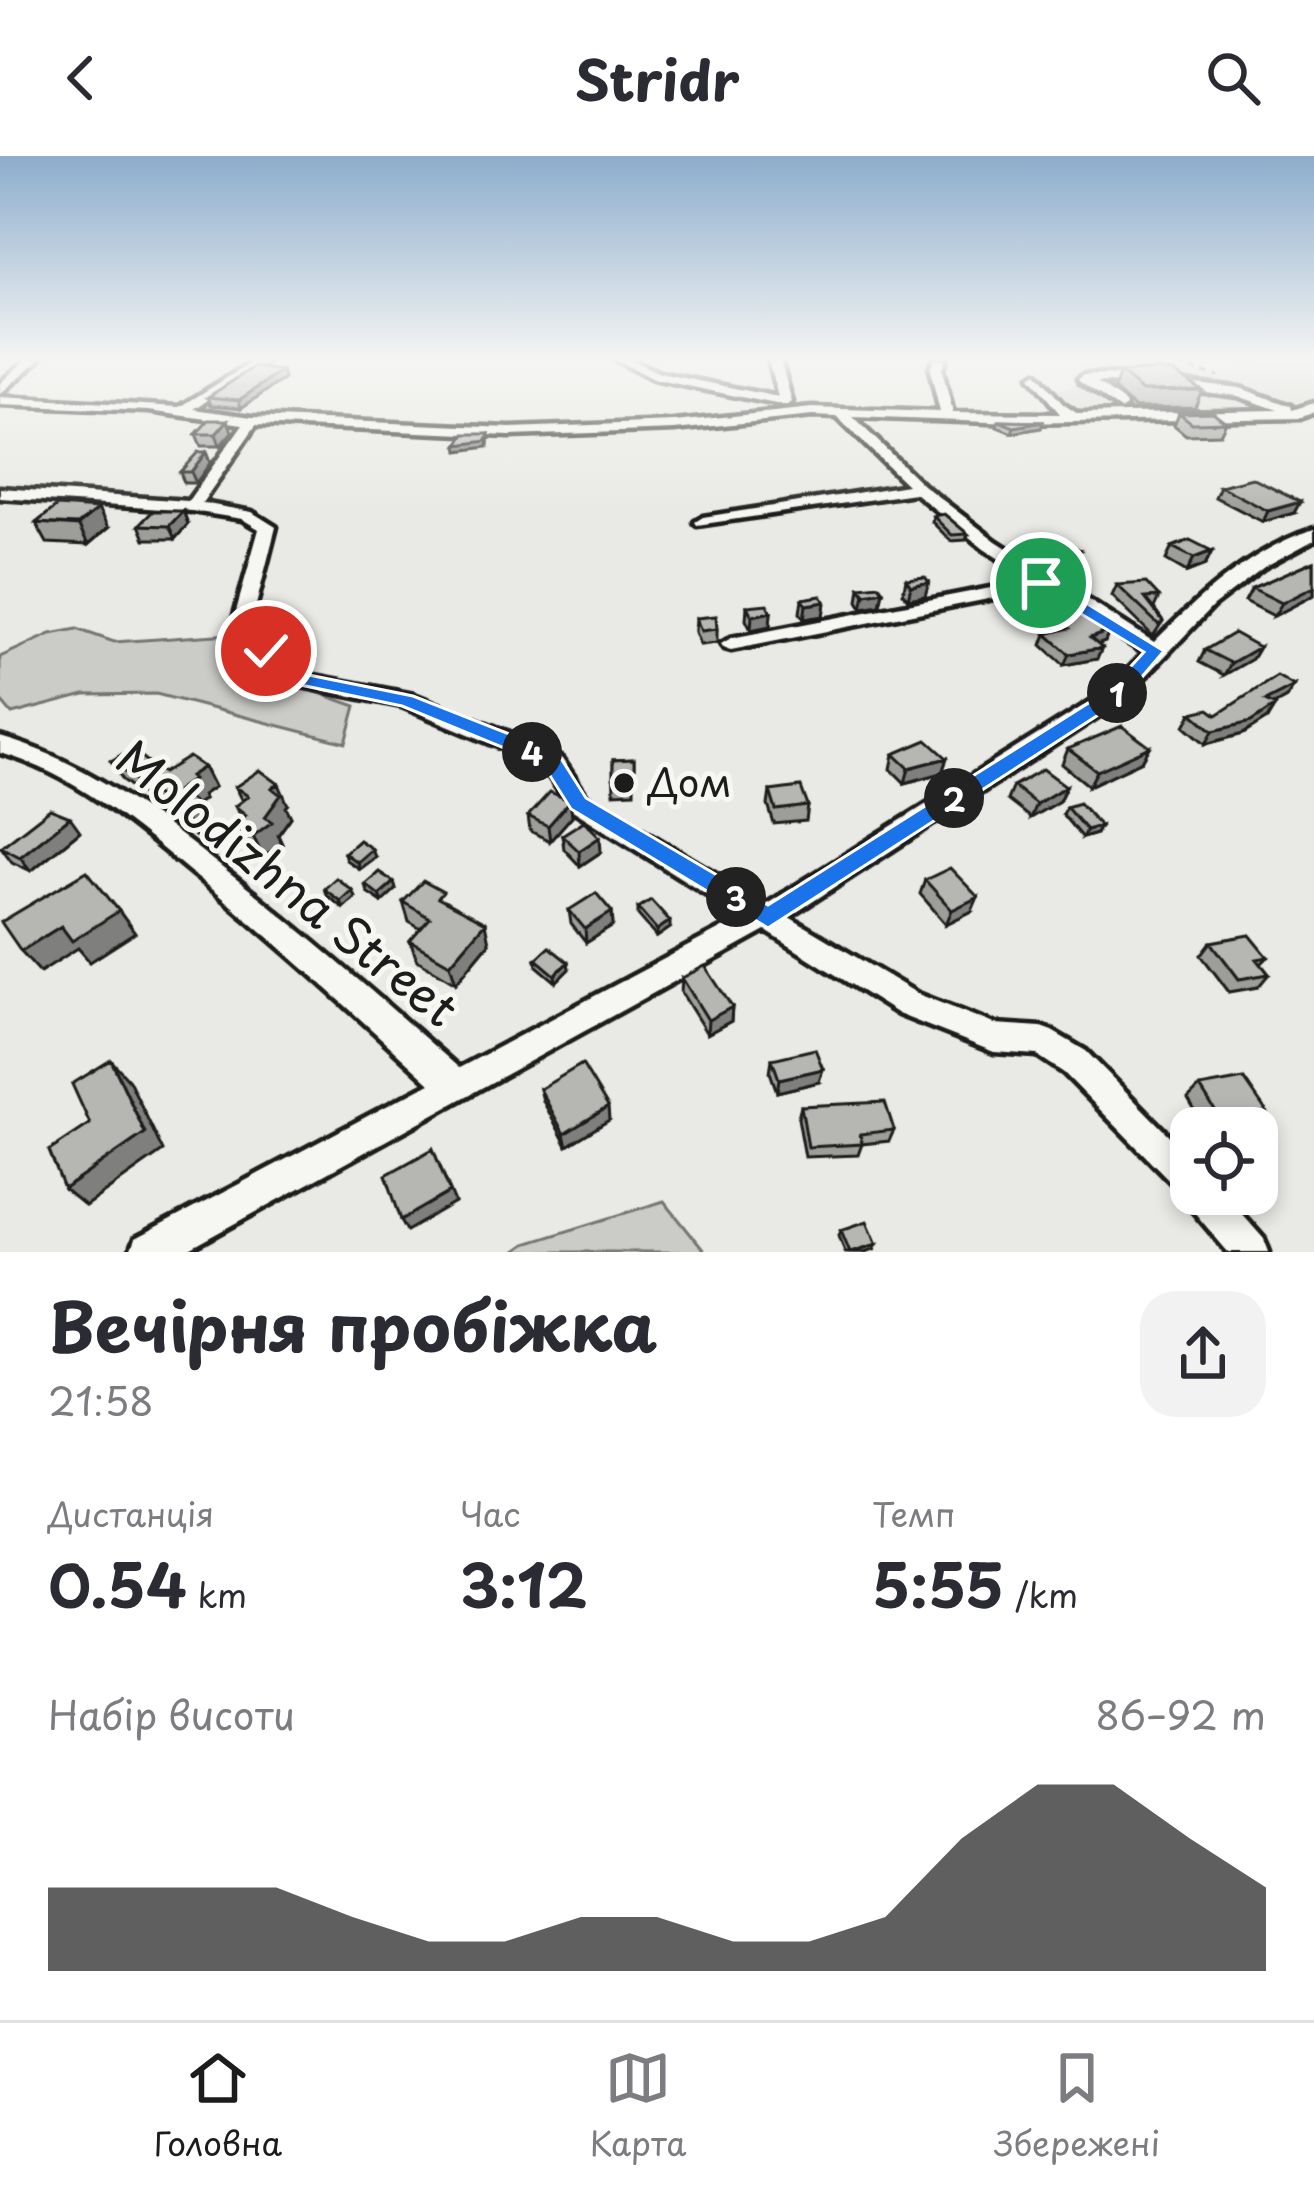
<!DOCTYPE html>
<html lang="uk">
<head>
<meta charset="utf-8">
<style>
	:root { --surface:#fff; --page:#f2f2f3; --text:#2b2b33; --muted:#7c7c81; --line:#e1e1e2; --accent:#1c1c1c }
	body { margin:0; font-family:"Playpen Sans",sans-serif; background:var(--page); color:var(--text); height:100vh; display:flex; flex-direction:column; font-size:45px; white-space:nowrap }
	* { box-sizing:border-box; margin:0 }
	p { font-size:39px; color:var(--muted) }
	.icon { flex:none; width:66px; height:66px; fill:none; stroke:currentColor; stroke-width:2; stroke-linecap:round; stroke-linejoin:round }
	.map { position:relative; height:1096px; overflow:hidden }
	.drawer { display:flex; flex-direction:column; background:var(--surface); flex:1 }
	.drawer>* { flex:none }
	.buttons { position:absolute; left:1170px; top:951px; display:grid; gap:24px }
	.buttons a { display:grid; place-items:center; width:108px; height:108px; border-radius:24px; background:var(--surface); box-shadow:0 6px 18px #0003; font-size:60px }
	.pin { position:absolute; display:grid; place-items:center; width:102px; height:102px; color:#fff; margin:-51px; border:6px solid #fff; border-radius:50%; box-shadow:0 3px 12px #0007 }
	.km { position:absolute; width:60px; height:60px; margin:-30px; border-radius:50%; background:#222; color:#fff; font-size:33px; line-height:60px; text-align:center }
	.round { display:grid; place-items:center; flex:none; width:126px; height:126px; border-radius:36px; background:var(--page) }
	.headline { display:flex; align-items:center; justify-content:space-between; height:204px; padding:0 48px }
	h1 { font-size:66px; font-weight:700; line-height:90px }
	.stats { display:grid; grid-template-columns:repeat(3,1fr); gap:18px; height:204px; padding:12px 48px }
	.stats div { display:grid; align-content:center }
	.stats b { font-size:60px; font-weight:700 }
	.stats small { font-size:33px; font-weight:400 }
	.stats p { font-size:33px }
	.chart { height:336px; padding:24px 48px }
	.chart p { display:flex; justify-content:space-between }
	.chart svg { width:100%; height:216px; margin-top:12px; fill:var(--accent); opacity:.7 }
	header { display:flex; justify-content:space-between; align-items:center; height:156px; padding:0 48px; background:var(--surface); font-size:54px; font-weight:700 }
	.tab-bar { display:flex; justify-content:space-around; align-items:center; height:168px; border-top:3px solid var(--line); background:var(--surface); font-size:33px; color:var(--muted) }
	.tab-bar a { display:grid; justify-items:center; gap:6px }
	.tab-bar .on { color:var(--accent) }
	.map>svg:first-child { display:block }
	.built { fill:#dadad6 }
	.green { fill:#cbcbc7; stroke:#747472; stroke-width:3 }
	.lines { fill:none; stroke-linecap:round; stroke-linejoin:round }
	.minor-casing { stroke:#1c1c1c; stroke-width:9 }
	.path { stroke:#1c1c1c; stroke-width:3; stroke-dasharray:6 6; stroke-linecap:butt }
	.minor { fill:#f6f6f2; fill-rule:evenodd }
	.wall { fill:#9d9d9a; stroke:#1c1c1c; stroke-width:3 }
	.shaded-wall { fill:#7f7f7d; stroke:#1c1c1c; stroke-width:3 }
	.building { fill:#b6b6b3; stroke:#1c1c1c; stroke-width:3 }
	.route { fill:#1a73e8; stroke:#fff; stroke-width:3 }
	.poi-dot { fill:#1c1c1c; stroke:#f6f6f2; stroke-width:4.5 }
	.labels { text-anchor:middle; stroke-width:10; stroke-linejoin:round; paint-order:stroke }
	.poi-label { font-size:39px; fill:#1c1c1c; stroke:#f6f6f2; text-anchor:start }
	.near-street-label { font-size:48px; fill:#1c1c1c; stroke:#f6f6f2 }
</style>
</head>
<body>
<header><svg class="icon" aria-label="back" viewBox="0 0 24 24"><path d="M15 5l-7 7 7 7"/></svg>Stridr<svg class="icon" aria-label="search" viewBox="0 0 24 24"><circle cx="10" cy="10" r="6"/><path d="M15 15l6 6"/></svg></header>
<div class="map">
<svg width="1314" height="1096" viewBox="0 0 1314 1096">
	<rect width="100%" height="100%" fill="#e9e9e5"/>
	<filter id="ink" filterUnits="userSpaceOnUse"><feTurbulence type="fractalNoise" baseFrequency=".00833" numOctaves="2"/><feDisplacementMap in="SourceGraphic" scale="24" xChannelSelector="R" yChannelSelector="G"/><feConvolveMatrix kernelMatrix="1 2 1 2 8 2 1 2 1" color-interpolation-filters="sRGB"/></filter>
	<g filter="url(#ink)">
		<path class="built" d="M1080 203H1152L1219 217 1314 203V247L1279 254 1080 259 1052 235 1078 230Z"/>
		<path class="green" d="M77 473 114 486 245 477 279 523 356 550 346 587 156 538 85 539 12 558 0 544V501L51 478Z
			M664 1045 705 1096H514L525 1088Z"/>
		<g class="lines">
			<g class="minor-casing">
				<path id="minor" d="M27 203H40L0 238V227Z
					M257 203H271L194 253 252 261 510 272 674 266 812 252 940 256 930 214 933 203H945L942 214 953 257 1060 258 1030 221 1036 217 1063 248 1078 258 1278 254 1238 240 1173 232V226L1177 225 1240 232 1291 250 1292 254 1314 247V256L1300 262 1016 267 853 261 923 329 996 385 1154 486C1200 440 1251 393 1314 373V384L1264 411 1213 450 1123 544 789 761 918 838 994 868 1041 871 1052 875 1086 895 1191 1002V1038H1224L1264 1083 1269 1096H1228L1189 1050 1185 1040 1064 917 1037 899 994 896 898 858 766 775 184 1096H130L135 1083 430 927C353 856 276 785 194 719 135 670 75 618 0 597V581C86 605 151 656 220 710 302 774 381 843 459 912L743 761 571 653 546 615 519 599 402 550 291 528 233 466 259 373 242 363 192 355 0 342V332L188 345 243 268 149 255 0 249V241L180 251ZM812 260 837 261 907 329 703 361 695 366 697 369 915 337 984 393 1032 424 731 482 721 488 724 492 731 494 1044 432 1144 497 1109 534 767 748 587 641 562 603 535 587 414 539 304 518 252 465 276 371 252 356 202 347 256 269 510 280 674 274Z
					M614 203H629L660 217 778 241 768 203H780L792 246 786 250 653 223Z
					M1084 219 1146 220 1152 224 1146 228 1097 227 1125 247 1126 250 1120 254 1080 226 1078 223Z"/>
			</g>
			<path class="path" d="M1157 203 1218 220"/>
			<use href="#minor" class="minor"/>
		</g>
		<path class="wall" d="M1120 217 1202 234 1195 251 1135 252 1114 234Z
			M284 223 241 252 211 249 208 241Z
			M1179 257 1226 266 1220 278 1186 279 1174 269Z
			M228 264 232 276 220 290H201L196 278Z
			M999 265 1043 266 1041 272 1012 277 997 271Z
			M206 296 210 307 196 327H184L180 316Z
			M1220 330 1294 357 1263 366 1215 341Z
			M183 355 188 368 175 383H145L139 369Z
			M933 360 968 378 966 384 951 385 932 366Z
			M36 367 108 372 88 389 47 387Z
			M1048 389 1080 394 1075 408 1057 413 1043 403Z
			M1172 391 1212 395 1205 409 1187 416 1166 404Z
			M1314 405V439L1274 460 1245 445 1252 432Z
			M906 423 925 440 908 443 903 437Z
			M1117 429 1159 441 1154 452 1163 465 1153 480 1112 440Z
			M860 431 883 435 880 449 862 452 858 445Z
			M802 443 825 446 823 460 804 463 800 457Z
			M747 450 771 456 770 470 751 474 746 464Z
			M1046 456 1109 475 1105 486 1097 488 1102 492 1097 503 1064 509 1042 489 1046 478 1055 476 1042 466Z
			M696 462 717 473V487L700 489 695 476Z
			M1259 491 1252 503 1224 519 1199 506 1205 494Z
			M1294 530 1286 542 1273 549 1267 563 1243 578 1206 588 1185 570 1192 557 1217 559Z
			M1150 591 1142 605 1089 630 1062 608 1068 593Z
			M894 598 947 602 942 617 905 627 891 613Z
			M634 603V636L614 637 613 604Z
			M111 605 163 617 204 611 214 631 202 639 204 643 195 648 199 651 209 670 195 680 123 624Z
			M1013 630H1066L1059 645 1030 662 1007 644Z
			M235 631 288 649 286 651 291 661 278 679 282 688 263 701 246 688 235 667 241 663 235 650 242 645Z
			M770 635 808 650 806 665 774 668 768 649Z
			M570 645 572 660 550 685 530 675 528 660Z
			M1066 651 1100 670 1096 678 1082 682 1062 658Z
			M80 675 31 715 12 706 1 691Z
			M562 679 601 696 580 710 564 693Z
			M344 697 375 701 359 713 346 704Z
			M925 724 972 755 946 768 920 738Z
			M394 726 396 733 382 746 367 736 365 728Z
			M324 733 352 734 355 741 343 752 327 740Z
			M403 746H446L489 787 456 827 417 804 410 785 421 773 409 766Z
			M638 752 670 772 657 781 638 759Z
			M569 754 612 756 613 770 586 787 571 768Z
			M1211 786 1268 801 1261 808 1269 818 1258 831 1229 836 1201 799Z
			M536 803 568 806 569 813 556 826 537 810Z
			M682 822 732 851 731 865 707 878 681 836Z
			M772 903 819 926 777 936 770 916Z
			M1200 931 1275 968 1260 981H1257V972H1205L1188 943Z
			M540 933 609 964 567 990 543 945Z
			M801 950 894 974 889 985 862 988 858 999 805 1001 798 962Z
			M841 1074 874 1093 865 1096H845L839 1079Z"/>
		<path class="shaded-wall" d="M282 215 284 223 241 252 239 244Z
			M228 264 232 276 220 290 216 278Z
			M1043 266 1041 272 1012 277 1014 271Z
			M489 278 488 291 459 295 458 289Z
			M206 296 210 307 196 327 191 316Z
			M1300 346 1294 357 1263 366 1268 355Z
			M98 353 108 372 88 389 78 369Z
			M183 355 188 368 175 383 169 370Z
			M1080 394 1075 408 1057 413 1062 399Z
			M1212 395 1205 409 1187 416 1194 402Z
			M929 426 925 440 908 443 911 430Z
			M1314 428V439L1274 460 1282 447Z
			M883 435 880 449 862 452 865 438Z
			M825 446 823 460 804 463 806 449Z
			M771 456 770 470 751 474 752 460Z
			M1109 475 1105 486 1086 493 1090 482Z
			M1259 491 1252 503 1224 519 1231 507Z
			M1102 492 1097 503 1064 509 1069 498Z
			M1294 530 1286 542 1258 558 1265 545Z
			M1275 550 1267 563 1243 578 1206 588 1213 575Z
			M1150 591 1142 605 1089 630 1097 615Z
			M947 602 942 617 905 627 909 612Z
			M204 611 214 631 202 639 204 643 187 654 177 634 190 620Z
			M279 628 288 649 286 651 291 661 278 679 282 688 263 701 253 680 265 661 272 632Z
			M1066 630 1059 645 1030 662 1036 648Z
			M570 645 572 660 550 685 548 670Z
			M199 651 209 670 195 680 184 661Z
			M70 661 80 675 31 715 20 701Z
			M1100 670 1096 678 1082 682 1086 674Z
			M600 681 601 696 580 710 579 695Z
			M372 693 375 701 359 713 357 706Z
			M394 726 396 733 382 746 379 739Z
			M352 734 355 741 343 752 340 745Z
			M978 741 972 755 946 768 952 754Z
			M119 755 135 777 90 806 78 792 40 816 21 795 61 770Z
			M612 756 613 770 586 787 585 773Z
			M670 765V772L657 781V774Z
			M485 767 489 787 456 827 450 808Z
			M568 806 569 813 556 826 555 819Z
			M732 851 731 865 707 878 708 864Z
			M111 904 129 924 163 995 85 1050 64 1033 145 977Z
			M823 913 819 926 777 936 779 923Z
			M608 951 609 964 567 990 564 978Z
			M433 993 455 1047 407 1075 401 1064Z
			M877 1088 874 1093 865 1096H852Z"/>
		<path class="building" d="M254 211 282 215 239 244 208 241Z
			M1159 214 1174 216 1202 234 1142 235 1120 217Z
			M1213 256 1226 266 1192 267 1179 257Z
			M209 264H228L216 278H196Z
			M999 265 1043 266 1014 271Z
			M465 278H489L487 285 458 289Z
			M198 296H206L191 316H180Z
			M1252 322 1300 346 1268 355 1220 330Z
			M57 350 98 353 78 369 36 367Z
			M153 355H183L169 370 139 369Z
			M944 358 968 378 952 379 933 360Z
			M1190 384 1212 395 1194 402 1172 391Z
			M1065 385 1080 394 1062 399 1048 389Z
			M1314 405V431L1282 447 1252 432Z
			M925 421 929 426 911 430 906 423Z
			M1146 427 1159 441 1145 442 1163 465 1159 469 1117 429Z
			M879 429 883 435 865 438 860 431Z
			M821 440 825 446 806 449 802 443Z
			M1072 447 1109 475 1090 482 1102 492 1069 498 1046 478 1069 472 1046 456Z
			M767 448 771 456 752 460 747 450Z
			M716 460 717 473 701 475 696 462Z
			M1234 477 1259 491 1231 507 1205 494Z
			M1277 520 1294 530 1265 545 1275 550 1251 566 1213 575 1192 557 1209 553 1217 559Z
			M1122 570 1150 591 1097 615 1068 593Z
			M927 584 947 602 909 612 894 598Z
			M131 593 163 617 189 601 204 611 190 620 193 623 177 634 199 651 184 661 111 605Z
			M634 603V622H613V604Z
			M1043 613 1066 630 1036 648 1013 630Z
			M260 614 279 628 272 632 281 639 265 661 272 666 253 680 235 667 246 659 235 650 248 640 235 631Z
			M801 631 808 650 776 654 770 635Z
			M550 636 570 645 548 670 528 660Z
			M1079 647 1100 670 1086 674 1066 651Z
			M50 653 70 661 20 701 1 691Z
			M584 665 600 681 579 695 562 679Z
			M359 684 372 693 357 706 344 697Z
			M950 712 978 741 952 754 925 724Z
			M87 715 119 755 72 785 61 770 21 795 1 766Z
			M379 716 394 726 379 739 365 728Z
			M336 722 352 734 340 745 324 733Z
			M423 725 443 736 438 742 485 767 450 808 410 785 430 762 403 746Z
			M596 737 612 756 585 773 569 754Z
			M651 744 670 765 657 774 638 752Z
			M1250 779 1268 801 1257 803 1269 818 1239 823 1211 786Z
			M549 791 568 806 555 819 536 803Z
			M705 810 732 851 708 864 682 822Z
			M815 893 823 913 779 923 772 903Z
			M111 904 145 977 64 1033 49 995 90 968 72 928Z
			M582 908 608 951 564 978 540 933Z
			M1244 923 1275 968 1255 972H1226L1200 931Z
			M885 946 894 974 860 978 862 988 808 991 801 950Z
			M433 993 450 1036 401 1064 386 1019Z
			M867 1065 877 1088 850 1096 841 1074Z"/>
	</g>
	<linearGradient id="sky" x2="0" y2="1"><stop stop-color="#8cadcc"/><stop offset="0.57" stop-color="#f5f5f3"/><stop offset="1" stop-color="#f5f5f3" stop-opacity="0"/></linearGradient>
	<rect width="1314" height="356" fill="url(#sky)"/>
	<path class="route" d="M1035 423H1047L1164 495 1123 543 768 772 571 653 547 615 519 598 402 550 291 527 256 495 272 491 304 518 413 540 534 588 562 604 586 642 768 749 1109 534 1144 496 1035 430Z"/>
	<circle class="poi-dot" cx="624" cy="627" r="12"/>
	<g class="labels">
		<g class="poi-label">
			<text x="648" y="641">Дом</text>
		</g>
		<g class="near-street-label">
			<text transform="translate(287 728) rotate(39)" y="17">Molodizhna Street</text>
		</g>
	</g>
</svg>
<div class="buttons">
<a><svg class="icon" aria-label="locate" viewBox="0 0 24 24"><circle cx="12" cy="12" r="6"/><path d="M12 2v4M12 18v4M2 12h4M18 12h4"/></svg></a>
</div>
<div class="pin" style="left:1041px;top:427px;background:#1e9e55"><svg class="icon" aria-label="arrive" viewBox="0 0 24 24"><path d="M6 21V4h12l-3 4 3 4H6"/></svg></div>
<div class="pin" style="left:266px;top:495px;background:#d93025"><svg class="icon" aria-label="check" viewBox="0 0 24 24"><path d="M5 12l5 5 9-10"/></svg></div>
<b class="km" style="left:1117px;top:537px">1</b>
<b class="km" style="left:954px;top:642px">2</b>
<b class="km" style="left:736px;top:741px">3</b>
<b class="km" style="left:532px;top:596px">4</b>
</div>
<section class="drawer">
<div class="headline"><div><h1>Вечірня пробіжка</h1><p>21:58</p></div><a class="round"><svg class="icon" aria-label="share" viewBox="0 0 24 24"><path d="M12 15V3M7 8l5-5 5 5M5 13v7h14v-7"/></svg></a></div>
<div class="stats">
<div><p>Дистанція</p><b>0.54<small> km</small></b></div>
<div><p>Час</p><b>3:12</b></div>
<div><p>Темп</p><b>5:55<small> /km</small></b></div>
</div>
<div class="chart"><p><span>Набір висоти</span>86–92 m</p>
<svg viewBox="0 0 160 44" preserveAspectRatio="none"><path d="M0 44V27L10 27L20 27L30 27L40 33L50 38L60 38L70 33L80 33L90 38L100 38L110 33L120 17L130 6L140 6L150 17L160 27V44z"/></svg>
</div>
</section>
<nav class="tab-bar">
<a class="on"><svg class="icon" aria-label="home" viewBox="0 0 24 24"><path d="M3 11l9-7 9 7M6 9v11h12V9"/></svg>Головна</a>
<a><svg class="icon" aria-label="map" viewBox="0 0 24 24"><path d="M3 6l6-2 6 2 6-2v14l-6 2-6-2-6 2zM9 4v14M15 6v14"/></svg>Карта</a>
<a><svg class="icon" aria-label="saved" viewBox="0 0 24 24"><path d="M7 4h10v16l-5-4-5 4z"/></svg>Збережені</a>
</nav>
</body>
</html>
